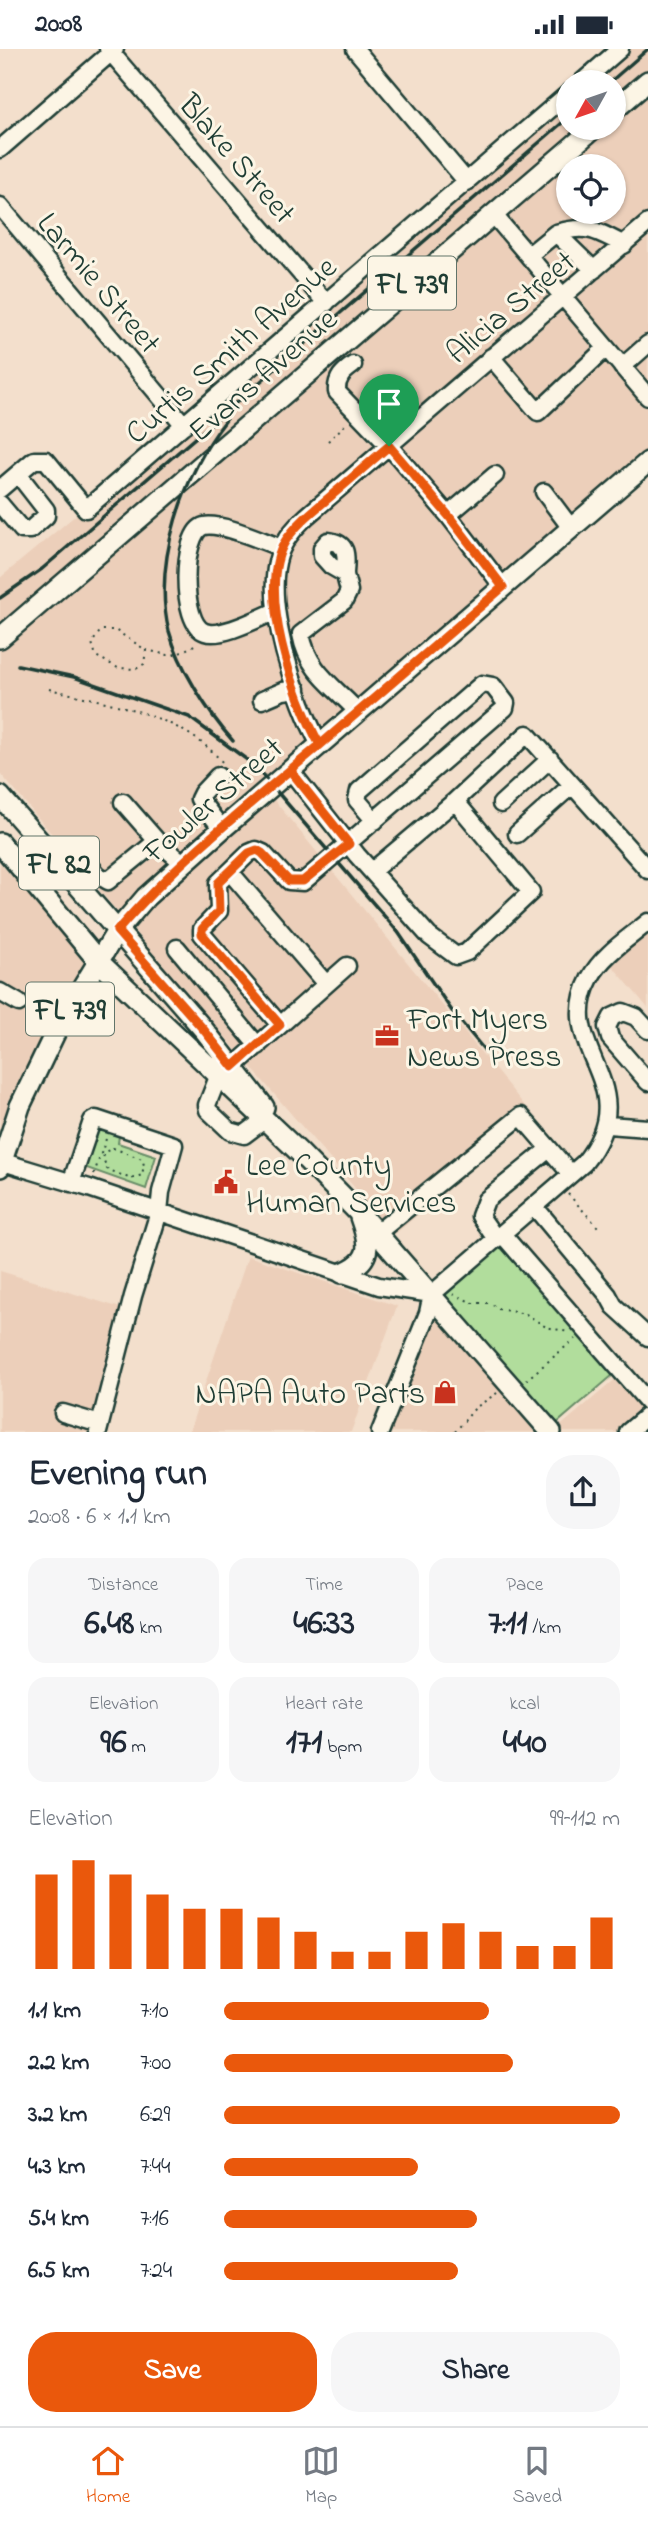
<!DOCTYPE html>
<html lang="en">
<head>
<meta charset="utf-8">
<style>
	:root { --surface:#fff; --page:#f6f6f7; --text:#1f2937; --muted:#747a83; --line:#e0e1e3; --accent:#ea580c }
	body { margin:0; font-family:"Indie Flower",sans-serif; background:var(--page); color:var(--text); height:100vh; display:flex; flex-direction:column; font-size:26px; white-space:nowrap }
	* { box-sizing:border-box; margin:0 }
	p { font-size:23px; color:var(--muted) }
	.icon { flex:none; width:38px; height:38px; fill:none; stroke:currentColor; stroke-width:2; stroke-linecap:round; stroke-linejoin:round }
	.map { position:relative; height:1383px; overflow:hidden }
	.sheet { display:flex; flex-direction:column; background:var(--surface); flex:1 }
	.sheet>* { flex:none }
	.needle { width:46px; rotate:230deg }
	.fabs { position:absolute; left:556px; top:21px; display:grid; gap:14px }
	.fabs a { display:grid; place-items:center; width:70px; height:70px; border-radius:50%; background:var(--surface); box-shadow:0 2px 5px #0004; font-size:35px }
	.pin { position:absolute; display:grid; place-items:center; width:60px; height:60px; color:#fff; margin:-72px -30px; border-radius:50% 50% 50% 0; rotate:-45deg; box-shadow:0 0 7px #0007 }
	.pin .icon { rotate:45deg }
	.round { display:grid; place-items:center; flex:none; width:74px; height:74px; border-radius:28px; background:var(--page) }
	.overview { display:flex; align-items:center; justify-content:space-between; height:119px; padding:0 28px }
	h1 { font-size:38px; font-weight:800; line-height:52px }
	.metrics { display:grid; grid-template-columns:repeat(3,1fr); gap:10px; height:119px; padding:7px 28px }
	.metrics div { display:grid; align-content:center; border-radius:18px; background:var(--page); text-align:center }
	.metrics b { font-size:35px; font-weight:800 }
	.metrics small { font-size:19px; font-weight:400 }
	.metrics p { font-size:19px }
	.chart { height:196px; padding:14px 28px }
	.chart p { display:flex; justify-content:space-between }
	.chart svg { width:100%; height:126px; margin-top:7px; stroke:var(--accent); stroke-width:6 }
	.primary-button { display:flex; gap:14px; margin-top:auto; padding:14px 28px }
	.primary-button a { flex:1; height:80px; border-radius:28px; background:var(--accent); color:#fff; font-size:28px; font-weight:800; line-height:80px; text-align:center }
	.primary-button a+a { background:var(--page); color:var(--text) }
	ul { padding:0 28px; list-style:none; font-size:23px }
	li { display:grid; grid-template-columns:112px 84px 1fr; align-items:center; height:52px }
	li i { height:18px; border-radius:9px; background:var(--accent) }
	.status { display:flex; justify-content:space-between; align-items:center; height:49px; padding:0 35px; background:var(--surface); direction:ltr }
	.status svg { height:19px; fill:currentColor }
	.menu { display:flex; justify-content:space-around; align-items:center; height:98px; border-top:2px solid var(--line); background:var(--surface); font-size:19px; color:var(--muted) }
	.menu a { display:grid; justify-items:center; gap:4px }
	.menu .on { color:var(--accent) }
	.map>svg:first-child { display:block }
	.built { fill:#eccfba; fill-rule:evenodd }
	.green { fill:#b1dd9c; stroke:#688d68; stroke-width:2 }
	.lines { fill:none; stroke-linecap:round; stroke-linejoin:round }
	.minor-casing { stroke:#1f3d34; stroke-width:21 }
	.major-casing { stroke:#1f3d34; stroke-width:24 }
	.path { stroke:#1f3d34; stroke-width:2; stroke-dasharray:2 5; stroke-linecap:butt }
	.minor { stroke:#fcf5e5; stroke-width:16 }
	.major { stroke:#fcf5e5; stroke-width:19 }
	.rail { stroke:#1f3d34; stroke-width:3.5 }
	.route-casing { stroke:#fff; stroke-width:14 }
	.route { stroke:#ea580c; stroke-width:9 }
	.labels { text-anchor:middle; stroke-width:6; stroke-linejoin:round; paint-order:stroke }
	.shield { fill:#fcf5e5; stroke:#617469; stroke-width:2 }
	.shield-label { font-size:30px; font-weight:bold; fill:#1f3d34 }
	.street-label { font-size:32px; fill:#1f3d34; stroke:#fcf5e5 }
	.poi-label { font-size:32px; fill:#1f3d34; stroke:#fcf5e5; text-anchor:start }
</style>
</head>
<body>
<div class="status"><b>20:08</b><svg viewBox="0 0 49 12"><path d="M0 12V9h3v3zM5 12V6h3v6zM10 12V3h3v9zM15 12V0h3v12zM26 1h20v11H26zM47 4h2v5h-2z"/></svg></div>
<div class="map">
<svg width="648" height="1383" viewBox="0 0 648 1383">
	<rect width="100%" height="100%" fill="#f3dfcc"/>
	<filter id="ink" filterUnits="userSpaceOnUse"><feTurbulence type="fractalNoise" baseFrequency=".0143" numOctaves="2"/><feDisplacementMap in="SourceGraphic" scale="14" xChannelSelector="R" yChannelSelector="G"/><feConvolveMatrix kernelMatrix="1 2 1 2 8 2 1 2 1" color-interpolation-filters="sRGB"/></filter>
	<g filter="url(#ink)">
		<path class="built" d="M617 0H648V24L614 53V33H579Z
			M648 40V166L565 239 501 165 602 79H614V69ZM569 117H614V163H569Z
			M569 42V79H585L0 581V529L106 441Z
			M492 173 555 247 357 417 270 517 312 695 122 868 0 724V596Z
			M648 182V338L572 248Z
			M563 256 648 357V405L322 686 294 613 287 586 281 545 285 507 298 483Z
			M270 746 534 1068 390 1189 363 1159 366 1152 130 877 151 852Z
			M0 814 90 916 0 1095Z
			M648 880V959L610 914Z
			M248 1207 397 1257 351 1383H189Z
			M0 1222 124 1260 92 1383H0Z
			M435 1259 543 1383H386Z
			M618 1328 646 1360 619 1383H560L557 1380Z"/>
		<path class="green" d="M99 1080 119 1087 118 1094 156 1107 146 1140 84 1118Z
			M502 1185 620 1320 549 1381 431 1245Z"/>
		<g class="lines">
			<g class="minor-casing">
				<path id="minor" d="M108 0 326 254
					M355 0 467 133
					M582 33 620 0
					M0 100 115 0
					M0 157 184 376
					M493 165 648 348
					M556 184C587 175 596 181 624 196
					M529 206 556 184 594 221
					M491 308 538 363 606 299
					M353 316C343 323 336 329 337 343L389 397 448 466 503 538
					M622 318 648 295
					M0 440 34 411H46L86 460 569 44
					M544 443 571 479
					M0 455 22 481H30L46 467V461L18 425
					M448 466 495 426
					M345 525 331 517 322 507V499L328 492C349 494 346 508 345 524 345 529 348 536 349 542L344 552 301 585C308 623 333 636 358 663
					M276 562C259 569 222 589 205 583 180 575 181 483 204 477 222 473 264 493 282 499
					M262 651 283 642 297 640
					M320 696C296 652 263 555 279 506 284 490 295 478 307 467L648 174
					M290 721 357 806 429 887 456 907 467 903 531 843 455 752 527 685 648 821
					M218 727 202 744 199 750 222 780
					M123 753 157 792
					M501 755 550 710
					M517 785 572 736
					M64 820 81 805 98 826 108 832 157 792 183 814
					M372 822 455 752
					M230 823 326 935
					M177 899 258 997
					M0 943 19 954
					M280 976 202 885V880L219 862 218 834 249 804 256 801 263 804 289 832 303 833 505 659 506 654 493 637 482 635 359 742 357 751 375 772
					M648 981 636 968 623 963 612 968 607 978 610 989 648 1033
					M233 1018 347 917
					M218 1028 207 1056 208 1061 230 1082 244 1086 264 1071
					M608 1076 648 1079
					M0 1112 89 1139 379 1237 432 1245
					M71 1134 92 1072 96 1070 174 1096 161 1143 159 1163 133 1247 98 1383
					M534 1157 608 1246 614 1257 648 1288
					M377 1184 521 1067 571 1125
					M502 1185 648 1353
					M496 1190 480 1167 486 1151 549 1100
					M432 1245 584 1114C648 1034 552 1001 590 929 602 906 629 889 648 873
					M63 1364 100 1375
					M380 1383 428 1264 432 1245
					M628 1383 648 1366"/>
			</g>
			<g class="major-casing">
				<path id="major" d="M614 61 648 32
					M0 589 594 79
					M0 747 204 981 264 1058
					M0 794 99 913 299 1103 359 1164 551 1383
					M0 1118 20 1057 56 982 117 882 146 848 222 780 648 413
					M342 1224C373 1212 370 1196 360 1168"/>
			</g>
			<path class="path" d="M328 392 346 375
				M146 601 144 615 136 620 118 619 96 607 92 594 101 581H115L146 601 168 606 178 605 198 594
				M49 640C108 654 182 665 223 714
				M232 725 244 740
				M113 1099 142 1110 144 1116 142 1126 131 1130 107 1120 103 1109 105 1103Z
				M94 1125 107 1087
				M568 1145 598 1178
				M453 1245 473 1254H490L498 1260 526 1265 546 1278 568 1283
				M526 1331 575 1290
				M455 1383 475 1359 497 1344"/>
			<use href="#minor" class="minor"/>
			<use href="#major" class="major"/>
			<path class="rail" d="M610 33 648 0
				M226 371C184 425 152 513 169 582 179 618 208 664 233 692
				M0 549 42 520 569 68
				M18 616 74 628 189 668 254 716 398 883 452 962 486 1003"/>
		</g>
	</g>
	<g class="lines" filter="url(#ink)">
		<g class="route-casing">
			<path id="route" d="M389 397C370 413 351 430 332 446 316 460 298 473 286 491 255 540 294 649 320 696 250 755 177 812 117 882L204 981 233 1018 280 976 202 885V880L219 862 218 834 249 804 257 801 262 804 289 832H303L349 795 290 721 320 696 503 538 448 466 389 397"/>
		</g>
		<use href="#route" class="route"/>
	</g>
	<defs>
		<g id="office-bare" transform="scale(1.89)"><path d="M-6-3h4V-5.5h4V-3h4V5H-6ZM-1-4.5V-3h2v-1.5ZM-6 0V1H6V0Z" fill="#c8321e" stroke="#fcf5e5" stroke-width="2.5" paint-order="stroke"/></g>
		<g id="civic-bare" transform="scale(1.89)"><path d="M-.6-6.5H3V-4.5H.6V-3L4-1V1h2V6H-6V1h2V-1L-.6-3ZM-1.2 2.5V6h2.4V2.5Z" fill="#c8321e" stroke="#fcf5e5" stroke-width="2.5" paint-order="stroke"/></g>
		<g id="shop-bare" transform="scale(1.89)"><path d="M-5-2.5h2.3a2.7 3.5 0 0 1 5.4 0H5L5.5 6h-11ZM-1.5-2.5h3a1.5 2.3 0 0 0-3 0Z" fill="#c8321e" stroke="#fcf5e5" stroke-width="2.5" paint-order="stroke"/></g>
	</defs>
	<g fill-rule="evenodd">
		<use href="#office-bare" x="387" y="987"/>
		<use href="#civic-bare" x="226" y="1133"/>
		<use href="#shop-bare" x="445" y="1343"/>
	</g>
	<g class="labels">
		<g class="shield">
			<rect x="368" y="207.5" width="88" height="53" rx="5"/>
			<rect x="19" y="787.5" width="80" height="53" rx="5"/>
			<rect x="26" y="933.5" width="88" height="53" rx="5"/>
		</g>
		<g class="shield-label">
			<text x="412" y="244">FL 739</text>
			<text x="59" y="824">FL 82</text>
			<text x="70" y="970">FL 739</text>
		</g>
		<g class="street-label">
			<text transform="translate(238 109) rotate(49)" y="11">Blake Street</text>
			<text transform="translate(100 233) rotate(50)" y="11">Larmie Street</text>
			<text transform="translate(510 257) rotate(-40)" y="11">Alicia Street</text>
			<text transform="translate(230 300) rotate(-41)" y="11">Curtis Smith Avenue</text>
			<text transform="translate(262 325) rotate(-41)" y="11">Evans Avenue</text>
			<text transform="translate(212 750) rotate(-41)" y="11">Fowler Street</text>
		</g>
		<g class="poi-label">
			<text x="407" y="980">Fort Myers<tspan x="407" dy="37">News Press</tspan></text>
			<text x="246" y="1126">Lee County<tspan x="246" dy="37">Human Services</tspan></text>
			<text x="425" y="1354" text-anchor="end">NAPA Auto Parts</text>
		</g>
	</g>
</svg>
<div class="fabs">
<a><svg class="needle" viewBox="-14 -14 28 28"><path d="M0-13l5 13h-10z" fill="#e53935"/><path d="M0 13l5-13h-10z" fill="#747a83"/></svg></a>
<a><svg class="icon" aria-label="locate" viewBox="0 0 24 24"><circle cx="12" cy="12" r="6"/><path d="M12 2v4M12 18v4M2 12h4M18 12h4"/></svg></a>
</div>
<div class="pin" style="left:389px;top:397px;background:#1e9e55"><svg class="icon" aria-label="arrive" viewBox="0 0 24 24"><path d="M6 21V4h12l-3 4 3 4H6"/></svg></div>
</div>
<section class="sheet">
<div class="overview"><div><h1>Evening run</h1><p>20:08 · 6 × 1.1 km</p></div><a class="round"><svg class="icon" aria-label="share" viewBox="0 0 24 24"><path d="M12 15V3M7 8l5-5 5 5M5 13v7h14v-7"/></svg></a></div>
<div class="metrics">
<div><p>Distance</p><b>6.48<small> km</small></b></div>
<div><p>Time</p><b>46:33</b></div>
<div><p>Pace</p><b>7:11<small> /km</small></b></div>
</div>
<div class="metrics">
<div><p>Elevation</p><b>96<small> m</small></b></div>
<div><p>Heart rate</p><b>171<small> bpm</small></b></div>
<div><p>kcal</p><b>440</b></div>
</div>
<div class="chart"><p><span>Elevation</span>99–112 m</p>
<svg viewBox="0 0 160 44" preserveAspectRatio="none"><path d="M5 44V11M15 44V6M25 44V11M35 44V18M45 44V23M55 44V23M65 44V26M75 44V31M85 44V38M95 44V38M105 44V31M115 44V28M125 44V31M135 44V36M145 44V36M155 44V26"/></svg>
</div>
<ul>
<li><b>1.1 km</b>7:10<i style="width:67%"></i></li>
<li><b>2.2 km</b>7:00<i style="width:73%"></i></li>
<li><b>3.2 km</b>6:29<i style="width:100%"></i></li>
<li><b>4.3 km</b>7:44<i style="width:49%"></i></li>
<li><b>5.4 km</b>7:16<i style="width:64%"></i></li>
<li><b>6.5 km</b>7:24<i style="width:59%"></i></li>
</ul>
<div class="primary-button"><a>Save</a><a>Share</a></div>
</section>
<nav class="menu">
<a class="on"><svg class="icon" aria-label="home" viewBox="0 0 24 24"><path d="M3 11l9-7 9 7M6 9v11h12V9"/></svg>Home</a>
<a><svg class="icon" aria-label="map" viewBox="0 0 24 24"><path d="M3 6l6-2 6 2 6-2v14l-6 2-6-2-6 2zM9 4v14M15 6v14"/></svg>Map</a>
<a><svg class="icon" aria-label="saved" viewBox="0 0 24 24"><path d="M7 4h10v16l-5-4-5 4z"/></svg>Saved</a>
</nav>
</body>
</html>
